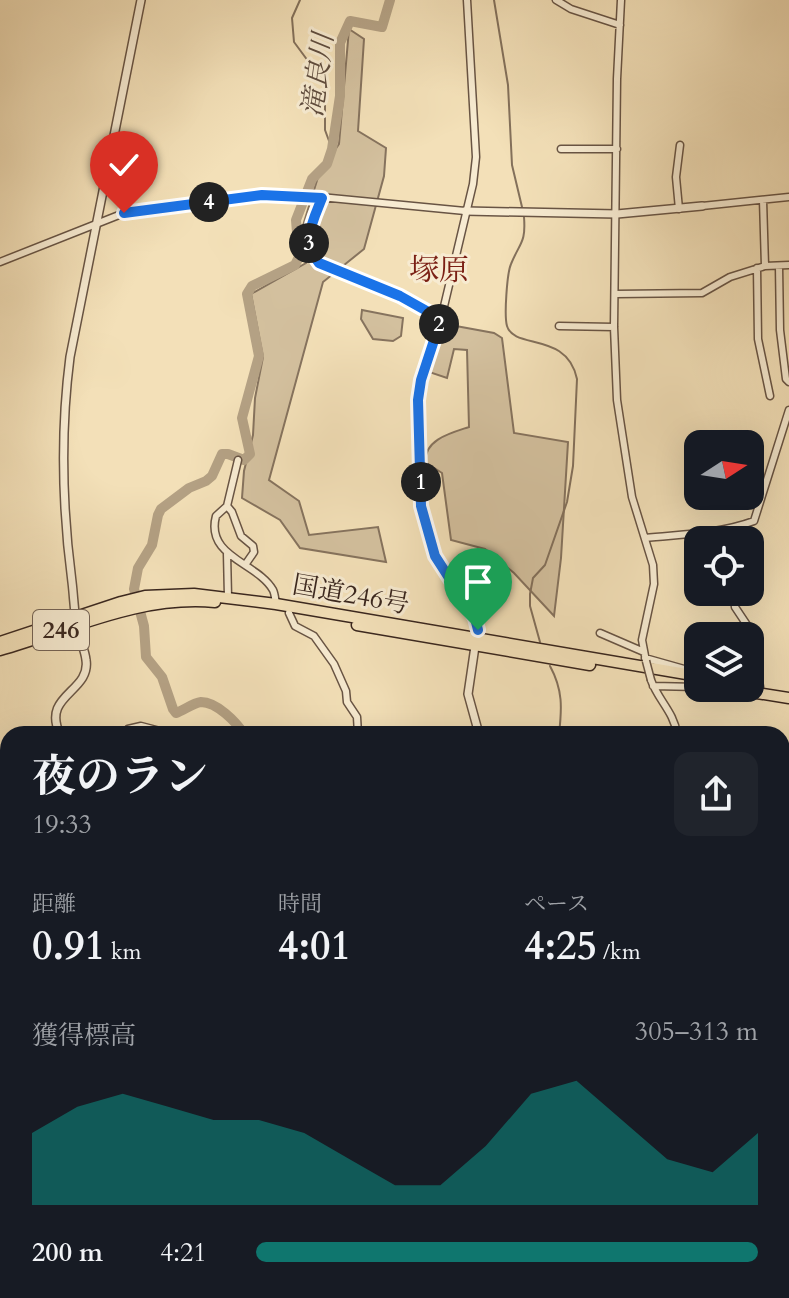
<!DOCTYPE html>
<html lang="ja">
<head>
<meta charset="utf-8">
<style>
	:root { --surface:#171b24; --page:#20242c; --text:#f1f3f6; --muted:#9ea1a6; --accent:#0f766e }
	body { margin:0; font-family:Cardo,"Noto Serif JP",serif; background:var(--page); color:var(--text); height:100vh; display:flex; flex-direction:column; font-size:30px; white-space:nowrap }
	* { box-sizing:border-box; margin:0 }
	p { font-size:26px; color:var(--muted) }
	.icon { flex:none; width:44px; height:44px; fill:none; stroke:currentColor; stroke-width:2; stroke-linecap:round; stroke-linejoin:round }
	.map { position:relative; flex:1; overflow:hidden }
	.panel { position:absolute; left:0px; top:726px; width:790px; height:572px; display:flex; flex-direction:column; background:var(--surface); border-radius:24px 24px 0 0; box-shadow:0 8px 32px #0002 }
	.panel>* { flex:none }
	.needle { width:52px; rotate:78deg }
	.buttons { position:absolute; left:684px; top:430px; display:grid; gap:16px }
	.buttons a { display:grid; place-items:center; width:80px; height:80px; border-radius:16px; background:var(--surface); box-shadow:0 8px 32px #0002; font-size:40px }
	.pin { position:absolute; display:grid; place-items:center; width:68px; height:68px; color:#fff; margin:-82px -34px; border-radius:50% 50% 50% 0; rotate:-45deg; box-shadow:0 0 8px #0007 }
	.pin .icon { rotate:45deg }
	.km { position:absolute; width:40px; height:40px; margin:-20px; border-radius:50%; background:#222; color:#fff; font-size:22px; line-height:40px; text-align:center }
	.round { display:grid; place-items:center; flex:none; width:84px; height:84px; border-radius:16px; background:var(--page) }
	.head { display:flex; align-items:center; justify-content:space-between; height:136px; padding:0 32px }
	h1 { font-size:44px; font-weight:700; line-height:60px }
	.stats { display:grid; grid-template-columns:repeat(3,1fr); gap:12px; height:136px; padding:8px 32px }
	.stats div { display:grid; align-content:center }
	.stats b { font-size:40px; font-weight:700 }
	.stats small { font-size:22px; font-weight:400 }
	.stats p { font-size:22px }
	.chart { height:224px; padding:16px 32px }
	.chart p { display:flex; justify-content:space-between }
	.chart svg { width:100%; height:144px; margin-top:8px; fill:var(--accent); opacity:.7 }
	ul { padding:0 32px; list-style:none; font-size:26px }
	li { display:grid; grid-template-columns:128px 96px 1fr; align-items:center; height:60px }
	li i { height:20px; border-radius:10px; background:var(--accent) }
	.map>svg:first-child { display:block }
	.green { fill:#d3c09e; stroke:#86735e; stroke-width:2 }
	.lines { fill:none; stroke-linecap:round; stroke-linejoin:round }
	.stream { stroke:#83705b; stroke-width:2 }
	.river { stroke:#b4a184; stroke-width:10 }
	.minor-casing { stroke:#685444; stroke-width:9 }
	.tertiary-casing { stroke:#685444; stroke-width:10 }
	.trunk-casing { stroke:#39261e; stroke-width:13 }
	.minor { stroke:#f7ebd1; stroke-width:6 }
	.tertiary { stroke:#f7ebd1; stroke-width:7 }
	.trunk { stroke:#f3e0b8; stroke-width:10 }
	.minor-bridge-casing { stroke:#685444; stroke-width:9; stroke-linecap:butt }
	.minor-bridge { stroke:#f7ebd1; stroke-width:6 }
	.route-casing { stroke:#fff; stroke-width:16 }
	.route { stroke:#1a73e8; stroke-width:10 }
	.labels { text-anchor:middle; stroke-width:6; stroke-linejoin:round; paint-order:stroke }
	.shield { fill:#f7ebd1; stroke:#726154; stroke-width:2 }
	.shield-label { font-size:24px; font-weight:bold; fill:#39261e }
	.street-label { font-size:26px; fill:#39261e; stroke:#f7ebd1 }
	.water-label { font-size:28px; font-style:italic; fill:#5e4b3d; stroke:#f7ebd1 }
	.quarter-label { font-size:30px; fill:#7a1f14; stroke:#f7ebd1 }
</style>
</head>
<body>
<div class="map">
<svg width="789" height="1298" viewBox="0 0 789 1298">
	<rect width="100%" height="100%" fill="#f3e0b8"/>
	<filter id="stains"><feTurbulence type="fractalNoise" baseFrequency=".0025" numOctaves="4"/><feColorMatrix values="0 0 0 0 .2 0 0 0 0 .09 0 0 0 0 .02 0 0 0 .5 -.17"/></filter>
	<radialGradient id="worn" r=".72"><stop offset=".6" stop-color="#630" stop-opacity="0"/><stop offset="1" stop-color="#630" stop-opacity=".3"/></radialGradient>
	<path class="green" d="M349 29 364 39 358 131 386 148 384 176 364 249 323 282 269 480 299 501 309 535 378 527 386 562 300 548 280 520 242 498 244 471 253 435 255 398 263 357 251 294 306 263 301 232 319 174 339 144Z
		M362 310 403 318 401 336 393 341 373 339 361 319Z
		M445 324 494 333 502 338 514 433 568 442 561 558 554 616 514 573 485 549 451 540 442 473 425 462C425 439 451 433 469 427L467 350 454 349 447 378 426 371Z"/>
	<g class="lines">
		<path class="stream" d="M300 0 292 18 294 42 325 84V130L332 149
			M494 0 508 85 512 165 522 207
			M524 217C526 243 520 242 511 264 507 273 504 316 507 326 514 350 567 331 577 379L573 466 567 502 545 565 533 578 530 594V606L540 642
			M550 666C563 690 562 708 559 734
			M0 1171 8 1189
			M546 1298 549 1290"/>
		<path class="river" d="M244 734C236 722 217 702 201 702 193 703 184 710 176 713L173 709 162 677 146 657 144 626 134 589 138 568 152 545 158 515 161 509 189 488 206 481 212 476 222 454H228L244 460 250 454 242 418 259 356 247 294 252 286 295 265 299 257 296 220 312 179 327 164 332 149 340 96V43L350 21 382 27 390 0
			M782 916 789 906
			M392 1290 396 1298
			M722 1298 723 1290"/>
		<g class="minor-casing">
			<path id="minor" d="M556 0 571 9 620 25
				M621 0 617 79 614 327 617 400 632 497 653 565 654 584 642 640 646 661
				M561 149H617
				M322 198C313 221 301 241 319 263L400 296 441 319
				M763 200 765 266
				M702 206 789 197
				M679 209 676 177 680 145
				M0 262 124 213 262 195 310 196 465 211
				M779 266 780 330 786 379 789 382
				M757 268 758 339 770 396
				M616 294 702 293 730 277 765 266 789 265
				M559 326 614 327
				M238 460 227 506 216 516C205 557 258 563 273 590 275 594 275 599 276 604
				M227 506 232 512 241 536 253 546 254 552 245 565
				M645 538C682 534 718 534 754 521L789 410
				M227 553 228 597
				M445 573 435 556 421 506 418 400 421 380 441 319 473 184 476 157 467 0
				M733 592 735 607 751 631 760 687
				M289 613 295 626 314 636 334 664 346 691 347 702 357 717 358 734
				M600 633 644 652
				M645 658 684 669
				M651 680C658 700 674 712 677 734
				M653 686 698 687
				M124 734 128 729 141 726 160 731
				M782 962 789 965
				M0 980 8 981
				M0 1164 8 1177
				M782 1164H789
				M788 1267 789 1253
				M125 1290 126 1298
				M214 1290 215 1298
				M598 1292 625 1298
				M7 1298 29 1294V1290
				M649 1298 650 1290"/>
		</g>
		<g class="tertiary-casing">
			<path id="tertiary" d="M465 211 617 214 702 206
				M445 573 478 626 468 694 479 734
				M60 734C41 695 91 692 86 660 85 650 80 641 78 631 74 615 74 598 72 582 62 506 60 434 70 357L141 0
				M0 801 8 795
				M310 1290 312 1298
				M507 1298V1290"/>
		</g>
		<g class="trunk-casing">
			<path id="trunk" d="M357 625 590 665
				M0 642 121 602 145 596 194 594 276 604 698 676
				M0 650C71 630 139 595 215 602
				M725 688 789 698"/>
		</g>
		<use href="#minor" class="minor"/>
		<use href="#tertiary" class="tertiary"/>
		<use href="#trunk" class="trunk"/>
		<g class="minor-bridge-casing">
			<path id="minor-bridge" d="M646 661 651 680"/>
		</g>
		<use href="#minor-bridge" class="minor-bridge"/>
	</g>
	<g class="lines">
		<g class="route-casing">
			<path id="route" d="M124 213 262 195 322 198C313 221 301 241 319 263L400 296 441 319 421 380 418 400 421 506 435 556 475 618 478 630"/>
		</g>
		<use href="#route" class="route"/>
	</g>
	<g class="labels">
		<rect class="shield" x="33" y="610" width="56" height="40" rx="6"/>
		<g class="shield-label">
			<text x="61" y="638">246</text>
		</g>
		<g class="street-label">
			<text transform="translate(351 594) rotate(10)" y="9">国道246号</text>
		</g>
		<g class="water-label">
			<text transform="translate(317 75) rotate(-82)" y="10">滝良川</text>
		</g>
		<g class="quarter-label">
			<text x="439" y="280">塚原</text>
		</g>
	</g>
	<rect width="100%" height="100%" filter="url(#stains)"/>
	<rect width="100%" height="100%" fill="url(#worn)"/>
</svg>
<div class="buttons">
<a><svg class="needle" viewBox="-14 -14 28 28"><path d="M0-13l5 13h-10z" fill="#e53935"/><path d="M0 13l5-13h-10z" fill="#9ea1a6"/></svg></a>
<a><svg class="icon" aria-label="locate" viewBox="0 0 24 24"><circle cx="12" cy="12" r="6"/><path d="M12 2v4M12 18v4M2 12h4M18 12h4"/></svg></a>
<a><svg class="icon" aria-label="layers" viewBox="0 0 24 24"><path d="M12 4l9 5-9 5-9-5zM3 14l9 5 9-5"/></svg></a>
</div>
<div class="pin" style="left:478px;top:630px;background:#1e9e55"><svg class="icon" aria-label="arrive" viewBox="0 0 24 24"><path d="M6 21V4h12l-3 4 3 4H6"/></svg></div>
<div class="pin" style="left:124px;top:213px;background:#d93025"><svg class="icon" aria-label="check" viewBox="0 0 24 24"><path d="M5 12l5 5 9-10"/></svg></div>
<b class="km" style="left:421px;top:482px">1</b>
<b class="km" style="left:439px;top:324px">2</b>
<b class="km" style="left:309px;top:243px">3</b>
<b class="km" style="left:209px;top:202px">4</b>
<section class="panel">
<div class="head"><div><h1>夜のラン</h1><p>19:33</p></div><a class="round"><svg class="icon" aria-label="share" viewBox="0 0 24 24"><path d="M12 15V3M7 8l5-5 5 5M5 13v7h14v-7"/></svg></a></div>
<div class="stats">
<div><p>距離</p><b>0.91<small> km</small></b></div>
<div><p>時間</p><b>4:01</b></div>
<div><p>ペース</p><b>4:25<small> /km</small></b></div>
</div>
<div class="chart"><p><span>獲得標高</span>305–313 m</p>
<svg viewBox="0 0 160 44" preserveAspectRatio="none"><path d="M0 44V22L10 14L20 10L30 14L40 18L50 18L60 22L70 30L80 38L90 38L100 26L110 10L120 6L130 18L140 30L150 34L160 22V44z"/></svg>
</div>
<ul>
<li><b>200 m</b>4:21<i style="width:100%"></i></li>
</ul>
</section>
</div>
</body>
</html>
